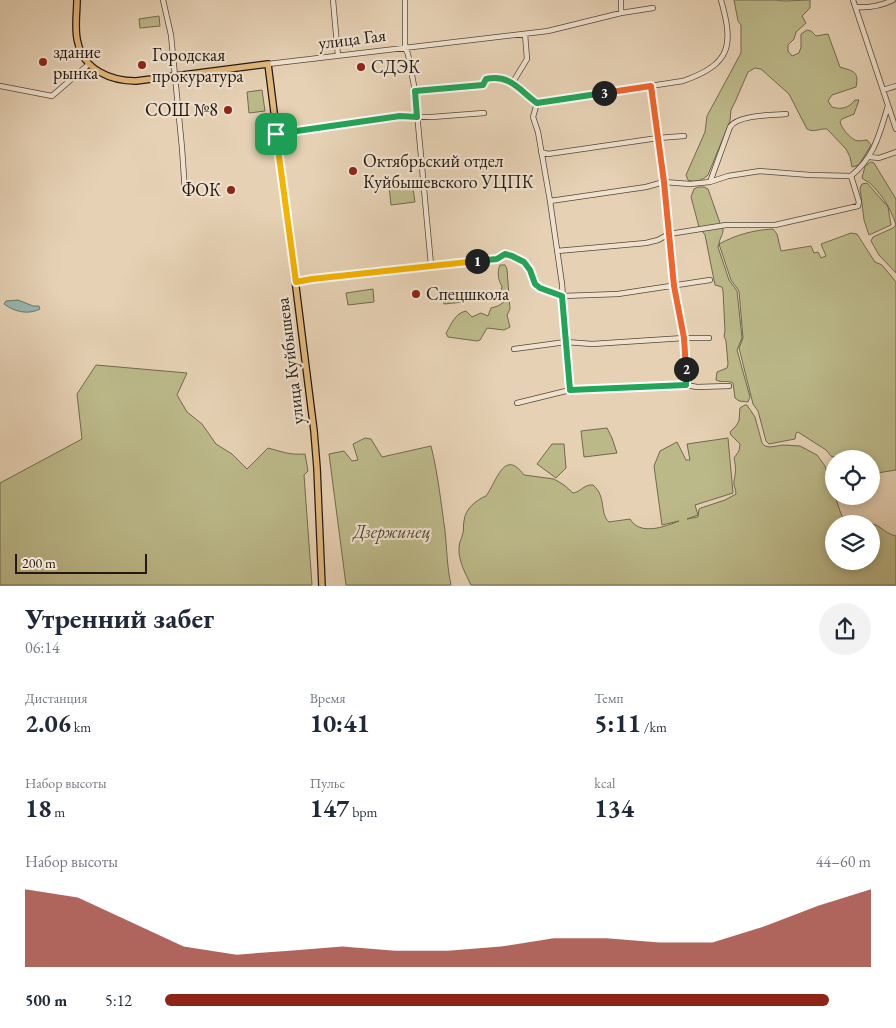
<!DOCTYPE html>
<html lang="ru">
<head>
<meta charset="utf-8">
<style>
	:root { --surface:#fff; --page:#f2f2f3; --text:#1f2937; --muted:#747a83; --accent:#8f2418 }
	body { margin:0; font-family:"EB Garamond",serif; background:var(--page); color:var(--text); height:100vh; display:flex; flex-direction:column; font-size:19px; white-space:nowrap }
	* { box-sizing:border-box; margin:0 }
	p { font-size:16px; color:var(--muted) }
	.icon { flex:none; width:28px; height:28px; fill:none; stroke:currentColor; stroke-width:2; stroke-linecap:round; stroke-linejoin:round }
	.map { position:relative; height:586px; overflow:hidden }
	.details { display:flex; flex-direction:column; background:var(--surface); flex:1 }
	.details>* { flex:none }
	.fabs { position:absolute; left:825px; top:450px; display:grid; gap:10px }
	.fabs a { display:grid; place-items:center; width:55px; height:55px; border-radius:50%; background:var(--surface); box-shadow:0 2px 8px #0003; font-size:25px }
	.scale { position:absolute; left:15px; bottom:12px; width:132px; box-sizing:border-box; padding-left:5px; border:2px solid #231912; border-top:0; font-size:14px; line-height:18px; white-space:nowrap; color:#231912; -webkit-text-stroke:4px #efe1ce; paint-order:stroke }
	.pin { position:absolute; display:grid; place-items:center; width:42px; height:42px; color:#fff; margin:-21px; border-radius:10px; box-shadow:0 2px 8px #0006 }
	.km { position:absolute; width:25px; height:25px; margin:-12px; border-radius:50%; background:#222; color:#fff; font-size:14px; line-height:25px; text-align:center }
	.round { display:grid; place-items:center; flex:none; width:52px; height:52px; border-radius:26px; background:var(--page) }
	.summary { display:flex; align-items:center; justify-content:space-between; height:85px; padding:0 25px }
	h1 { font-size:28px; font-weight:700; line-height:38px }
	.metrics { display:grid; grid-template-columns:repeat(3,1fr); gap:8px; height:85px; padding:5px 25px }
	.metrics div { display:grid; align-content:center }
	.metrics b { font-size:25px; font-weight:700 }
	.metrics small { font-size:14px; font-weight:400 }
	.metrics p { font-size:14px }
	.chart { height:140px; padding:10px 25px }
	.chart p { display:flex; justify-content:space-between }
	.chart svg { width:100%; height:90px; margin-top:5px; fill:var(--accent); opacity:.7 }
	ul { padding:0 25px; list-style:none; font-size:16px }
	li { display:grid; grid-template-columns:80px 60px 1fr; align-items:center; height:38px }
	li i { height:12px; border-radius:6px; background:var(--accent) }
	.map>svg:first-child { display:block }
	.green { fill:#bcb989; stroke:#70694e }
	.water { fill:#96b7b0; stroke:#687871 }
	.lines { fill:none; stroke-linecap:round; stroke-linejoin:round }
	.minor-casing { stroke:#54473a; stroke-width:6 }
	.major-casing { stroke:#231912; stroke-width:8 }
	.minor { stroke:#efe1ce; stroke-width:4.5 }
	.major { stroke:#e3b87a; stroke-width:5.5 }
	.split-1-casing { stroke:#fff; stroke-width:10 }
	.split-2-casing { stroke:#fff; stroke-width:10 }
	.split-3-casing { stroke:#fff; stroke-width:10 }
	.split-4-casing { stroke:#fff; stroke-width:10 }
	.split-1 { stroke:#f5b400; stroke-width:6 }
	.split-2 { stroke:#22a559; stroke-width:6 }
	.split-3 { stroke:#f0652b; stroke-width:6 }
	.split-4 { stroke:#22a559; stroke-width:6 }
	.poi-dot { fill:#8f2418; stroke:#efe1ce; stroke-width:2 }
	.labels { text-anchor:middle; stroke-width:4.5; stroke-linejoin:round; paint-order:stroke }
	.street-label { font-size:18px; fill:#231912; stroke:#efe1ce }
	.poi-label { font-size:18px; fill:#231912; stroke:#efe1ce; text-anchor:start }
	.park-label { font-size:18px; font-style:italic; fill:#514936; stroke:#efe1ce }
</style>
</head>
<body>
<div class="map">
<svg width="896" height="586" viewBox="0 0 896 586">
	<rect width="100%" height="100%" fill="#e6d1b4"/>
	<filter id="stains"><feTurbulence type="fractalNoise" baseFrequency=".004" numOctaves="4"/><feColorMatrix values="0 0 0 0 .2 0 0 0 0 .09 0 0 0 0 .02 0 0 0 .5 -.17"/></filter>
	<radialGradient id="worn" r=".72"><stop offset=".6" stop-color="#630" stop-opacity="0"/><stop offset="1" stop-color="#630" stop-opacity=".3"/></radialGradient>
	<path class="green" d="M734 0H776C781 2 801 0 810 0V8L802 16 806 23 796 32 794 39 788 45V51L792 56 799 53 801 47V34L807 30 811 31 816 36 828 34 840 67C851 71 860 70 856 87L832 95 828 101 832 107C841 110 849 108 855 100H859L854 114 842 119 840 122C842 129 851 140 858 141 861 141 864 140 867 140L871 145 859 165 852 167 850 157 846 149 827 129C820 128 814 133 807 129L789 94 761 69 755 68 748 72 735 102 731 110 730 121 708 175C703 180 695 183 688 180L686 175 705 132 707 116 741 53V25L738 21Z
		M159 16 160 26 140 28 139 19Z
		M262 90 265 111 249 113 247 92Z
		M871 162 874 163 896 199V273L879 255 871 241 873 237 893 228 896 225C890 207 884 198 871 184 868 181 865 181 862 178L865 166Z
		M412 182 415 202 391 205 389 186Z
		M867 183 888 207 891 225 869 235 864 220 860 188 862 184Z
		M698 187H704L708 189 720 223C727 232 720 235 719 244 736 235 753 230 773 229L777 234 781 251 811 246 814 253 818 252 821 258 826 256 821 244 851 233 857 234 875 262 882 265 896 282V470L871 474V459H841L840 456 832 457 826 450 798 432 796 433 795 439 769 444 766 441 758 411 753 404 739 348 743 338 739 291 731 280 719 244 718 247 729 280 737 291 742 338 737 350 750 397 748 402 739 401 735 398 733 383C728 380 721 383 716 380L717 372 727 368 728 364 726 341 724 336 725 331 723 291 722 287 715 285 705 235 699 227 691 197 694 189Z
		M500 265H505L507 269 510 309 507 315 510 327 504 330 487 328 480 340 477 341 448 337 446 333C451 325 455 313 466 311L472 317 481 313 488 316 491 308 498 306 504 302 501 293 502 286C498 281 497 271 500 265Z
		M373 289 374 302 348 305 346 293Z
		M462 293 463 302 444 304 443 294Z
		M96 365 187 373 177 395 187 412 202 424 216 444 232 454 247 469 268 448C284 452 288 455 305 454L308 471 304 475 312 585H0V483L82 439 77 394Z
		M745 405H747L755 417 762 443 765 446 770 447 783 445 800 446 817 455 825 466 840 511 843 518 853 524H834V561H871V524H866C878 521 884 534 896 536V585H471C466 575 458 560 459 548 459 542 462 538 463 533 464 529 463 525 464 521 465 509 476 500 486 496 497 481 504 448 524 475L554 479 564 485 573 493C581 492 584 484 593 485 607 497 599 513 609 522L630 519C640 536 664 527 679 521L662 525 654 466 660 451 677 442 686 460H690L687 444 728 438 733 493 695 505 698 515 687 519 698 517 699 509 701 508 725 500 736 494C736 488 733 486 734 481 736 471 736 468 734 458L739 451 740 444 731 435 730 432 736 426 739 421 740 408Z
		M607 428 612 438 617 453 584 457 581 431Z
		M365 438 371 439 382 457 431 446C438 474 441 503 445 531 447 550 447 567 451 585H346L329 454 344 451 352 461 358 460 353 444Z
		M552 444H564L566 468 556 478 537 464Z"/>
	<path class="water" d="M18 300 33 306H39L40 309C28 315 15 312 4 304L6 301Z"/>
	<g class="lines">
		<g class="minor-casing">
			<path id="minor" d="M163 0 171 35 182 148 185 192
				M333 0 338 56
				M405 0V48L408 54 415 91 431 265
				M621 0V13
				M853 0 896 129
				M856 7C870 8 881 6 893 0
				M268 64 548 31 621 13 653 8
				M513 82 527 59 525 34
				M0 86 52 96 89 64
				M651 86 664 182 674 286 684 338 686 385
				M883 90 896 86
				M415 91 483 85 486 79C510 73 520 91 537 103
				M537 103 533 117 538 132 550 201 562 284 570 390
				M537 103 683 81C731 64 734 46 721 0
				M276 134 400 116 432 117 484 113
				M541 152 548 154 658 138 684 136
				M870 157 879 158 896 152
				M851 176C875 156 879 135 888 106
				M710 182 730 127C737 115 772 115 786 114
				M550 201 646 187 664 182 690 184 710 182 728 176 760 171 810 175 851 176
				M557 251 646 243 658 240 669 234 726 225H775L858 206 859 202 851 176
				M295 282 313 279 497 259 505 254 524 262 530 270 535 284 540 289 563 296 618 294 710 280
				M514 349 566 342 592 344 684 338H709
				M517 403 570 390 686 385 697 387 729 386"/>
		</g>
		<g class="major-casing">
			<path id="major" d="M77 0C77 14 74 30 78 43 84 70 111 81 136 81L268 64 314 431 317 468 322 586"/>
		</g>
		<use href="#minor" class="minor"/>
		<use href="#major" class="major"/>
	</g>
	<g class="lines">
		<g class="split-1-casing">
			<path id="split-1" d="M276 134 296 282 312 279 477 261"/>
		</g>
		<g class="split-2-casing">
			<path id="split-2" d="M477 261 497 259 505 254 512 256 524 262 530 270 535 284 540 288 562 296 570 390 686 385V369"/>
		</g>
		<g class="split-3-casing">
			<path id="split-3" d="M604 93 651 86 664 182 674 286 684 338 686 369"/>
		</g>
		<g class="split-4-casing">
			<path id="split-4" d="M276 134 400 116 417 117 415 91 483 85 486 79C510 74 519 90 537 103L604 93"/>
		</g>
		<use href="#split-1" class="split-1"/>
		<use href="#split-2" class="split-2"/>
		<use href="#split-3" class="split-3"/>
		<use href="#split-4" class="split-4"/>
	</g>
	<g class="poi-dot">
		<circle cx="43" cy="62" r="5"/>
		<circle cx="142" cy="65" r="5"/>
		<circle cx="361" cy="67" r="5"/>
		<circle cx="228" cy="110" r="5"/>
		<circle cx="353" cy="171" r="5"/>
		<circle cx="231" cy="190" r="5"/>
		<circle cx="416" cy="294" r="5"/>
	</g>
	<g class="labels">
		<g class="street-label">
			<text transform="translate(352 39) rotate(-7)" y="6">улица Гая</text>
			<text transform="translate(290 361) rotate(-97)" y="6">улица Куйбышева</text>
		</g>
		<g class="poi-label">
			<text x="53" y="58">здание<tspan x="53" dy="21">рынка</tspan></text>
			<text x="152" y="61">Городская<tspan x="152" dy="21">прокуратура</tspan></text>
			<text x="371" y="73">СДЭК</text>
			<text x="218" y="116" text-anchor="end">СОШ №8</text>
			<text x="363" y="167">Октябрьский отдел<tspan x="363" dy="21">Куйбышевского УЦПК</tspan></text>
			<text x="221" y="196" text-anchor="end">ФОК</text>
			<text x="426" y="300">Спецшкола</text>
		</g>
		<g class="park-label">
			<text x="392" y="538">Дзержинец</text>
		</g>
	</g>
	<rect width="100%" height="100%" filter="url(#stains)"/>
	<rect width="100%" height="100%" fill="url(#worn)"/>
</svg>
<div class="fabs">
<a><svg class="icon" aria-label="locate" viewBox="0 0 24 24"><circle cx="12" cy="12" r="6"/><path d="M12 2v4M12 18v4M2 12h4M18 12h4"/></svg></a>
<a><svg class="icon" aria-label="layers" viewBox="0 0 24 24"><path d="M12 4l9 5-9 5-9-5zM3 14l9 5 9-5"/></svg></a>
</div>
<div class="scale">200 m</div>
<div class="pin" style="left:276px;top:134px;background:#1e9e55"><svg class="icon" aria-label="arrive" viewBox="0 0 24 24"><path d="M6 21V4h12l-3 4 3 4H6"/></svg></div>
<b class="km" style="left:477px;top:261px">1</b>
<b class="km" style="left:686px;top:369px">2</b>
<b class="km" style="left:604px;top:93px">3</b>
</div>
<section class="details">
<div class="summary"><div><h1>Утренний забег</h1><p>06:14</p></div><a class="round"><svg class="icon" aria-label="share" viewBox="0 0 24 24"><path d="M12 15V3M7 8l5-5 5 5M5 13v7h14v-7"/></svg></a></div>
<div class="metrics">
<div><p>Дистанция</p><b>2.06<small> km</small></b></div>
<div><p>Время</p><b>10:41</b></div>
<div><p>Темп</p><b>5:11<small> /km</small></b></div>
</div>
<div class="metrics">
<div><p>Набор высоты</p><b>18<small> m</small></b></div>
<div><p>Пульс</p><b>147<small> bpm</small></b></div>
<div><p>kcal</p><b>134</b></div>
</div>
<div class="chart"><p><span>Набор высоты</span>44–60 m</p>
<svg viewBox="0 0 160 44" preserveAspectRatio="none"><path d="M0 44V6L10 10L20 22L30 34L40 38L50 36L60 34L70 36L80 36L90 34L100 30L110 30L120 32L130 32L140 24L150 14L160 6V44z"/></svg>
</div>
<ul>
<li><b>500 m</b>5:12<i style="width:94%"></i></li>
</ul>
</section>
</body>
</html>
